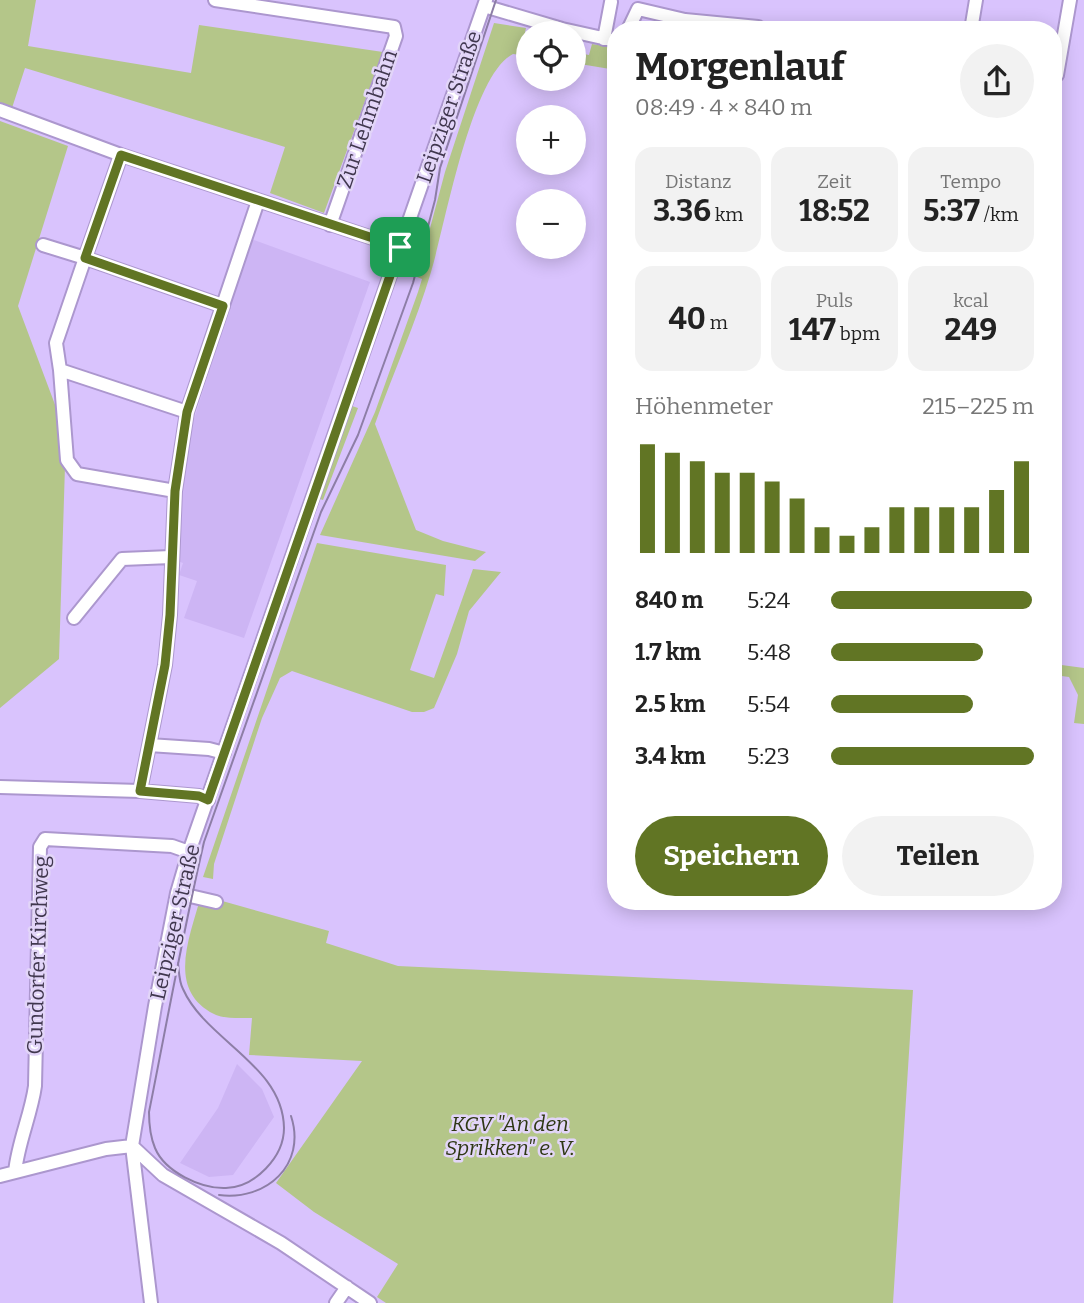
<!DOCTYPE html>
<html lang="de">
<head>
<meta charset="utf-8">
<style>
	:root { --surface:#fff; --page:#f2f2f2; --text:#222; --muted:#767676; --accent:#617524 }
	body { margin:0; font-family:Bitter,serif; background:var(--page); color:var(--text); height:100vh; display:flex; flex-direction:column; font-size:26px; white-space:nowrap }
	* { box-sizing:border-box; margin:0 }
	p { font-size:23px; color:var(--muted) }
	.icon { flex:none; width:38px; height:38px; fill:none; stroke:currentColor; stroke-width:2; stroke-linecap:round; stroke-linejoin:round }
	.map { position:relative; flex:1; overflow:hidden }
	.side { position:absolute; left:607px; top:21px; width:455px; height:889px; display:flex; flex-direction:column; background:var(--surface); border-radius:28px; box-shadow:0 4px 18px #0003 }
	.side>* { flex:none }
	.tools { position:absolute; left:516px; top:21px; display:grid; gap:14px }
	.tools a { display:grid; place-items:center; width:70px; height:70px; border-radius:50%; background:var(--surface); box-shadow:0 4px 18px #0003; font-size:35px }
	.pin { position:absolute; display:grid; place-items:center; width:60px; height:60px; color:#fff; margin:-30px; border-radius:14px; box-shadow:0 4px 10px #0006 }
	.round { display:grid; place-items:center; flex:none; width:74px; height:74px; border-radius:37px; background:var(--page) }
	.overview { display:flex; align-items:center; justify-content:space-between; height:119px; padding:0 28px }
	h1 { font-size:38px; font-weight:700; line-height:52px }
	.figures { display:grid; grid-template-columns:repeat(3,1fr); gap:10px; height:119px; padding:7px 28px }
	.figures div { display:grid; align-content:center; border-radius:18px; background:var(--page); text-align:center }
	.figures b { font-size:30px; font-weight:700 }
	.figures small { font-size:19px; font-weight:400 }
	.figures p { font-size:19px }
	.chart { height:196px; padding:14px 28px }
	.chart p { display:flex; justify-content:space-between }
	.chart svg { width:100%; height:126px; margin-top:7px; stroke:var(--accent); stroke-width:6 }
	.primary-button { display:flex; gap:14px; margin-top:auto; padding:14px 28px }
	.primary-button a { flex:1; height:80px; border-radius:42px; background:var(--accent); color:#fff; font-size:28px; font-weight:700; line-height:80px; text-align:center }
	.primary-button a+a { background:var(--page); color:var(--text) }
	ul { padding:0 28px; list-style:none; font-size:23px }
	li { display:grid; grid-template-columns:112px 84px 1fr; align-items:center; height:52px }
	li i { height:18px; border-radius:9px; background:var(--accent) }
	.map>svg:first-child { display:block }
	.built { fill:#cdb5f4 }
	.green { fill:#b4c689 }
	.lines { fill:none; stroke-linecap:round; stroke-linejoin:round }
	.minor-casing { stroke:#ac97ce; stroke-width:16 }
	.minor { stroke:#fff; stroke-width:12 }
	.tram { stroke:#8d7ea6; stroke-width:2 }
	.route-casing { stroke:#fff; stroke-width:14 }
	.route { stroke:#617524; stroke-width:9 }
	.labels { text-anchor:middle; stroke-width:5; stroke-linejoin:round; paint-order:stroke }
	.street-label { font-size:21px; fill:#40374e; stroke:#e2d5f8 }
	.park-label { font-size:21px; font-style:italic; fill:#2e3713; stroke:#e2d5f8 }
</style>
</head>
<body>
<div class="map">
<svg width="1084" height="1303" viewBox="0 0 1084 1303">
	<rect width="100%" height="100%" fill="#d9c3fd"/>
	<path class="built" d="M251 239 370 282 244 638 184 618 197 581 179 575 183 563 175 560 184 471 194 419Z
		M237 1064 262 1089 274 1117 233 1175 209 1177 180 1163 218 1108Z"/>
	<path class="green" d="M0 0H36L28 46 191 73 199 25 383 52 324 213 270 193 285 147 25 68 12 108 0 103Z
		M494 23 526 28 523 42 528 44V56L513 54C471 75 445 226 431 272 416 323 393 373 375 424L416 530 443 541 486 552 475 561 320 535 375 412 418 292 422 279 417 277 445 172Z
		M592 44 616 48V70L574 63V52L589 55Z
		M0 121 68 146 18 306 66 434 59 659 0 708Z
		M352 406 358 408 323 500 320 499Z
		M317 543 446 565 444 596 436 594 410 670 434 678 473 569 501 572 469 611 457 654 434 708 424 712H412L292 671 280 678 262 718 214 864 213 879 203 877Z
		M1054 664 1084 668V724L1074 723 1078 695 1069 677 1054 675Z
		M201 895 329 931 326 943 398 966 913 990 893 1303H386L377 1297 398 1264 314 1212 276 1183 362 1061 249 1055 252 1018C241 1018 223 1019 214 1014 165 989 191 935 201 895Z"/>
	<g class="lines">
		<g class="minor-casing">
			<path id="minor" d="M215 0 394 27 396 36 330 225
				M484 6 562 29 616 41
				M628 30 638 9 685 20 758 27
				M971 30 976 0
				M604 39 611 2
				M1054 74 1057 75 1070 0
				M0 110 121 155 400 247
				M121 155 85 258 223 306
				M43 245 85 258 56 343 60 370 187 412
				M60 370 67 460 77 474 175 491
				M74 618 122 559 171 557
				M149 745 209 749 224 753
				M0 787 140 791 199 796 208 800
				M140 791 165 665 170 615 175 491 187 412 258 201
				M177 893 216 902
				M132 1146 163 1175 281 1243 370 1303
				M15 1172C18 1142 31 1115 35 1086L40 847 45 839 172 846 189 852
				M0 1176 106 1149 132 1146
				M151 1303 132 1146 155 1006 177 893 189 852 486 0
				M336 1303 347 1287"/>
		</g>
		<use href="#minor" class="minor"/>
		<path class="tram" d="M178 963C179 971 179 982 183 989 206 1041 283 1065 284 1128 284 1157 255 1187 226 1188 201 1189 165 1172 155 1148 150 1136 149 1124 149 1112 167 1022 183 932 204 842L321 512 358 435 413 283 435 200 440 168 496 0
			M219 1195C266 1201 307 1165 291 1116"/>
	</g>
	<g class="lines">
		<g class="route-casing">
			<path id="route" d="M121 155 400 247 208 800 199 796 140 791 165 665 170 615 175 491 187 412 223 306 85 258Z"/>
		</g>
		<use href="#route" class="route"/>
	</g>
	<g class="labels">
		<g class="street-label">
			<text transform="translate(449 107) rotate(-71)" y="7">Leipziger Straße</text>
			<text transform="translate(367 119) rotate(-71)" y="7">Zur Lehmbahn</text>
			<text transform="translate(175 922) rotate(-77)" y="7">Leipziger Straße</text>
			<text transform="translate(38 955) rotate(-88)" y="7">Gundorfer Kirchweg</text>
		</g>
		<g class="park-label">
			<text x="510" y="1131">KGV "An den<tspan x="510" dy="24">Sprikken" e. V.</tspan></text>
		</g>
	</g>
</svg>
<div class="tools">
<a><svg class="icon" aria-label="locate" viewBox="0 0 24 24"><circle cx="12" cy="12" r="6"/><path d="M12 2v4M12 18v4M2 12h4M18 12h4"/></svg></a>
<a>+</a>
<a>−</a>
</div>
<div class="pin" style="left:400px;top:247px;background:#1e9e55"><svg class="icon" aria-label="arrive" viewBox="0 0 24 24"><path d="M6 21V4h12l-3 4 3 4H6"/></svg></div>
<section class="side">
<div class="overview"><div><h1>Morgenlauf</h1><p>08:49 · 4 × 840 m</p></div><a class="round"><svg class="icon" aria-label="share" viewBox="0 0 24 24"><path d="M12 15V3M7 8l5-5 5 5M5 13v7h14v-7"/></svg></a></div>
<div class="figures">
<div><p>Distanz</p><b>3.36<small> km</small></b></div>
<div><p>Zeit</p><b>18:52</b></div>
<div><p>Tempo</p><b>5:37<small> /km</small></b></div>
</div>
<div class="figures">
<div><b>40<small> m</small></b></div>
<div><p>Puls</p><b>147<small> bpm</small></b></div>
<div><p>kcal</p><b>249</b></div>
</div>
<div class="chart"><p><span>Höhenmeter</span>215–225 m</p>
<svg viewBox="0 0 160 44" preserveAspectRatio="none"><path d="M5 44V6M15 44V9M25 44V12M35 44V16M45 44V16M55 44V19M65 44V25M75 44V35M85 44V38M95 44V35M105 44V28M115 44V28M125 44V28M135 44V28M145 44V22M155 44V12"/></svg>
</div>
<ul>
<li><b>840 m</b>5:24<i style="width:99%"></i></li>
<li><b>1.7 km</b>5:48<i style="width:75%"></i></li>
<li><b>2.5 km</b>5:54<i style="width:70%"></i></li>
<li><b>3.4 km</b>5:23<i style="width:100%"></i></li>
</ul>
<div class="primary-button"><a>Speichern</a><a>Teilen</a></div>
</section>
</div>
</body>
</html>
